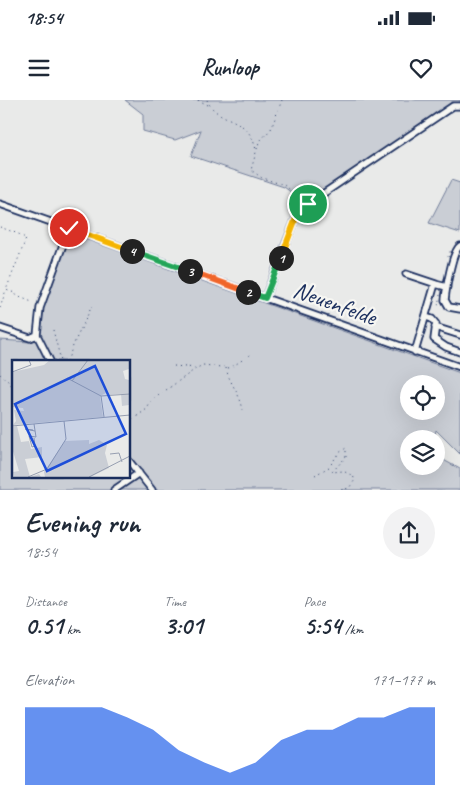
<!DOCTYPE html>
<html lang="en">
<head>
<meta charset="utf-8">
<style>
	:root { --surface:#fff; --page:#f2f2f3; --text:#1f2937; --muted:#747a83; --accent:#2563eb }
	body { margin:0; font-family:Caveat,sans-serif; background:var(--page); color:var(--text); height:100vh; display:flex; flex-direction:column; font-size:19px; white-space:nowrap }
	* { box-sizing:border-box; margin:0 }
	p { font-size:16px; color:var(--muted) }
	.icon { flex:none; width:28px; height:28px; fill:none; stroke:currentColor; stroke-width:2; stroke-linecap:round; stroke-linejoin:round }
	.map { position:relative; height:390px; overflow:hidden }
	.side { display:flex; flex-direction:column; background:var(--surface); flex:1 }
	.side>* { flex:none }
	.tools { position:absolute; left:400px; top:275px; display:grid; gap:10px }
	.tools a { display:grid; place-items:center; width:45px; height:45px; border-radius:50%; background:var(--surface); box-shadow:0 5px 20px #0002; font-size:25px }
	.pin { position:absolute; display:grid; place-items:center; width:42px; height:42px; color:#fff; margin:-21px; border:2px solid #fff; border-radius:50%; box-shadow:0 1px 5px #0007 }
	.km { position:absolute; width:25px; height:25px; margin:-12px; border-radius:50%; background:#222; color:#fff; font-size:14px; line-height:25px; text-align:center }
	.round { display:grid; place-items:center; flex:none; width:52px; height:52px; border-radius:26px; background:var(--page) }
	.overview { display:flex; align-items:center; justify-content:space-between; height:85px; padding:0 25px }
	h1 { font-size:28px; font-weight:700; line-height:38px }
	.metrics { display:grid; grid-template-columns:repeat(3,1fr); gap:8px; height:85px; padding:5px 25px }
	.metrics div { display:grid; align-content:center }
	.metrics b { font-size:25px; font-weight:700 }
	.metrics small { font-size:14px; font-weight:400 }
	.metrics p { font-size:14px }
	.chart { height:140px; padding:10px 25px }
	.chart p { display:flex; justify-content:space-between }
	.chart svg { width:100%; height:90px; margin-top:5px; fill:var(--accent); opacity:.7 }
	.status { display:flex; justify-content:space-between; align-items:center; height:35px; padding:0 25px; background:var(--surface); direction:ltr }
	.status svg { height:14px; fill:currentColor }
	header { display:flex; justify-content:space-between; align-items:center; height:65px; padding:0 25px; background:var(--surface); font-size:22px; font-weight:700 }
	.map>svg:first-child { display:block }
	.green { fill:#caced5; stroke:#727e9a; fill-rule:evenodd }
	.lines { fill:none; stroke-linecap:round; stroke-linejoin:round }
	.minor-casing { stroke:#1b2f5e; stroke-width:9 }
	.path { stroke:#1b2f5e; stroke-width:1; stroke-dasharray:1 4; stroke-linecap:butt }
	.minor { stroke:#f6f6f2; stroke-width:5.5 }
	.split-1-casing { stroke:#fff; stroke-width:10 }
	.split-2-casing { stroke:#fff; stroke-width:10 }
	.split-3-casing { stroke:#fff; stroke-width:10 }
	.split-4-casing { stroke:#fff; stroke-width:10 }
	.split-5-casing { stroke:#fff; stroke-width:10 }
	.split-1 { stroke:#f5b400; stroke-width:6 }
	.split-2 { stroke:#22a559; stroke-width:6 }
	.split-3 { stroke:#f0652b; stroke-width:6 }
	.split-4 { stroke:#22a559; stroke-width:6 }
	.split-5 { stroke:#f5b400; stroke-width:6 }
	.labels { text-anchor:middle; stroke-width:4.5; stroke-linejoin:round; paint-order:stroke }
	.street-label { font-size:24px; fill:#1b2f5e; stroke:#f6f6f2 }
	.inset-road { fill:none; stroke:#979fb1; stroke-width:1 }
	.view { fill:#1d4ed8; fill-opacity:0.15; stroke:#1d4ed8; stroke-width:2.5 }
	.inset-edge { fill:none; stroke:#1b2f5e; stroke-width:2.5 }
</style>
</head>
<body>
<div class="status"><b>18:54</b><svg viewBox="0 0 49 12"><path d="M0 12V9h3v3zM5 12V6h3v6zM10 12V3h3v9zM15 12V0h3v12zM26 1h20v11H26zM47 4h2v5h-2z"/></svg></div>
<header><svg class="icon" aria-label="menu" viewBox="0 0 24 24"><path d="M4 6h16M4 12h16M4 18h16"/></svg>Runloop<svg class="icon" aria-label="heart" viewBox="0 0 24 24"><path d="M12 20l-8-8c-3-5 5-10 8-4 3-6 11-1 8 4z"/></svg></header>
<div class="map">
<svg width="460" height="390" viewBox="0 0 460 390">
	<rect width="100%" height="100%" fill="#e9eae9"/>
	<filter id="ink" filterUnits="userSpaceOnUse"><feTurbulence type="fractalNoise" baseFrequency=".02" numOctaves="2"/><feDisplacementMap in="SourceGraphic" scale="10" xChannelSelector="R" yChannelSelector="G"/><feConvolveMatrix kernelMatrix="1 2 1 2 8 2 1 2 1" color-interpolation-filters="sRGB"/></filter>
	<g filter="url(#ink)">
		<path class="green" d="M125 0H460V4L307 104 284 87 191 56 201 30 175 40 143 31V14Z
			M451 80 460 83V133L429 123Z
			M71 134 460 273V354L436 330 434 339H409V366H436V356L460 369V390H0V240L30 242 39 236 43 208ZM14 261H129V376H14ZM409 284H436V311H409Z"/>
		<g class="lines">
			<g class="minor-casing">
				<path id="minor" d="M0 104 460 267
					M460 146C452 151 446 190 445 200L449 207 460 209
					M406 174 436 184
					M265 198 299 110 453 6H460
					M426 217 432 219 436 224 434 239 446 247 460 252
					M435 227 460 235
					M0 228 30 238 37 235
					M415 252 435 184 447 187
					M50 261 37 235 40 208 69 128
					M129 361 152 390
					M114 390 139 373"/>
			</g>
			<path class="path" d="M198 0 208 5
				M207 0C218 25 248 13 256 50
				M282 0 271 29 259 42 251 70 262 78 284 85 304 100
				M0 127 21 135 26 139 6 190 15 193 17 196 32 202
				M448 157 451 149
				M441 190 438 205 442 203
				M0 208 6 190
				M53 230 61 261
				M67 261 75 241 92 206
				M174 266 197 268 203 265 230 268 253 253
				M226 268C229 283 240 293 243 310
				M0 274 9 282 14 289
				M129 322 147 309 152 300 197 268
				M315 375 329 367 339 353 346 348V357L332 372 343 371 353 376 355 380 349 388 341 390"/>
			<use href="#minor" class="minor"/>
		</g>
	</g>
	<g class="lines" filter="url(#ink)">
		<g class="split-1-casing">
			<path id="split-1" d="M281 158 299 110 308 104"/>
		</g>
		<g class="split-2-casing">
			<path id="split-2" d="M248 192 265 198 281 158"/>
		</g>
		<g class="split-3-casing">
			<path id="split-3" d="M190 171 248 192"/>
		</g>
		<g class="split-4-casing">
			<path id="split-4" d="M132 151 190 171"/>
		</g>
		<g class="split-5-casing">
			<path id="split-5" d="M69 128 132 151"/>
		</g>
		<use href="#split-1" class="split-1"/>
		<use href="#split-2" class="split-2"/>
		<use href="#split-3" class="split-3"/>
		<use href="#split-4" class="split-4"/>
		<use href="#split-5" class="split-5"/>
	</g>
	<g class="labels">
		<g class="street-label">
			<text transform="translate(335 203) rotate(20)" y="8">Neuenfelde</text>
		</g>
	</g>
	<g transform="translate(12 260)">
		<rect width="118" height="118" fill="#e9eae9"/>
		<path d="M38 0H117V9L111 11 113 19 117 20V45L110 46 109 34 97 35 96 32 88 36 91 57 1 65 4 61 2 50 12 51 11 48 0 47V12L32 5ZM5 66 9 82 17 81 19 89 30 87V97L13 99 18 117 27 114 29 117H2L1 112 7 111 0 88V67ZM77 80V84L87 80 95 85 93 93 97 108 78 117H33L32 112 53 81Z" fill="#caced5"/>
		<path class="inset-road" d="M0 12 19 5 17 0M55 18 89 36 92 57M60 21 76 0M89 36 118 34M0 66 118 55M21 70 13 69 23 71M22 78 23 86 20 87 17 76 24 77 22 64M98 94 107 93 110 102M16 117 35 109 54 79 52 61M77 117 118 96"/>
		<path class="view" d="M83 6 114 74 35 111 3 44Z"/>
		<rect width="118" height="118" class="inset-edge"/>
	</g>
</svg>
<div class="tools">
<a><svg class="icon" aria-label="locate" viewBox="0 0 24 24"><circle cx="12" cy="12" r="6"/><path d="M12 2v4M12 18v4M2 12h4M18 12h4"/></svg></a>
<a><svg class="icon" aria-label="layers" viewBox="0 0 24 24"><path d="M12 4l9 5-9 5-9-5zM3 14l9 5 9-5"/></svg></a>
</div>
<div class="pin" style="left:308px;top:104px;background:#1e9e55"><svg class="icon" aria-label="arrive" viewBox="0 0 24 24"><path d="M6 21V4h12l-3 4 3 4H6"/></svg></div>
<div class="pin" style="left:69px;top:128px;background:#d93025"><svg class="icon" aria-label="check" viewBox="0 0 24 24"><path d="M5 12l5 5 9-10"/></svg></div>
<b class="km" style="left:281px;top:158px">1</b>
<b class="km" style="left:248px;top:192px">2</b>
<b class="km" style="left:190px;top:171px">3</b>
<b class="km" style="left:132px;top:151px">4</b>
</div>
<section class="side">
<div class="overview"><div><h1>Evening run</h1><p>18:54</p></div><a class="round"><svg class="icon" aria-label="share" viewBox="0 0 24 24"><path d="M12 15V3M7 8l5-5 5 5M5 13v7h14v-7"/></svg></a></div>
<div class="metrics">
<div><p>Distance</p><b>0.51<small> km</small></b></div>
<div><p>Time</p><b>3:01</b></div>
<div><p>Pace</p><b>5:54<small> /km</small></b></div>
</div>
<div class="chart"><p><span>Elevation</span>171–177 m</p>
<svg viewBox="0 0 160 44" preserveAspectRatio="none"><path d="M0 44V6L10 6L20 6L30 6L40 11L50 17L60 27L70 33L80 38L90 33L100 22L110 17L120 17L130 11L140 11L150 6L160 6V44z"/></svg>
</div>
</section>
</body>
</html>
